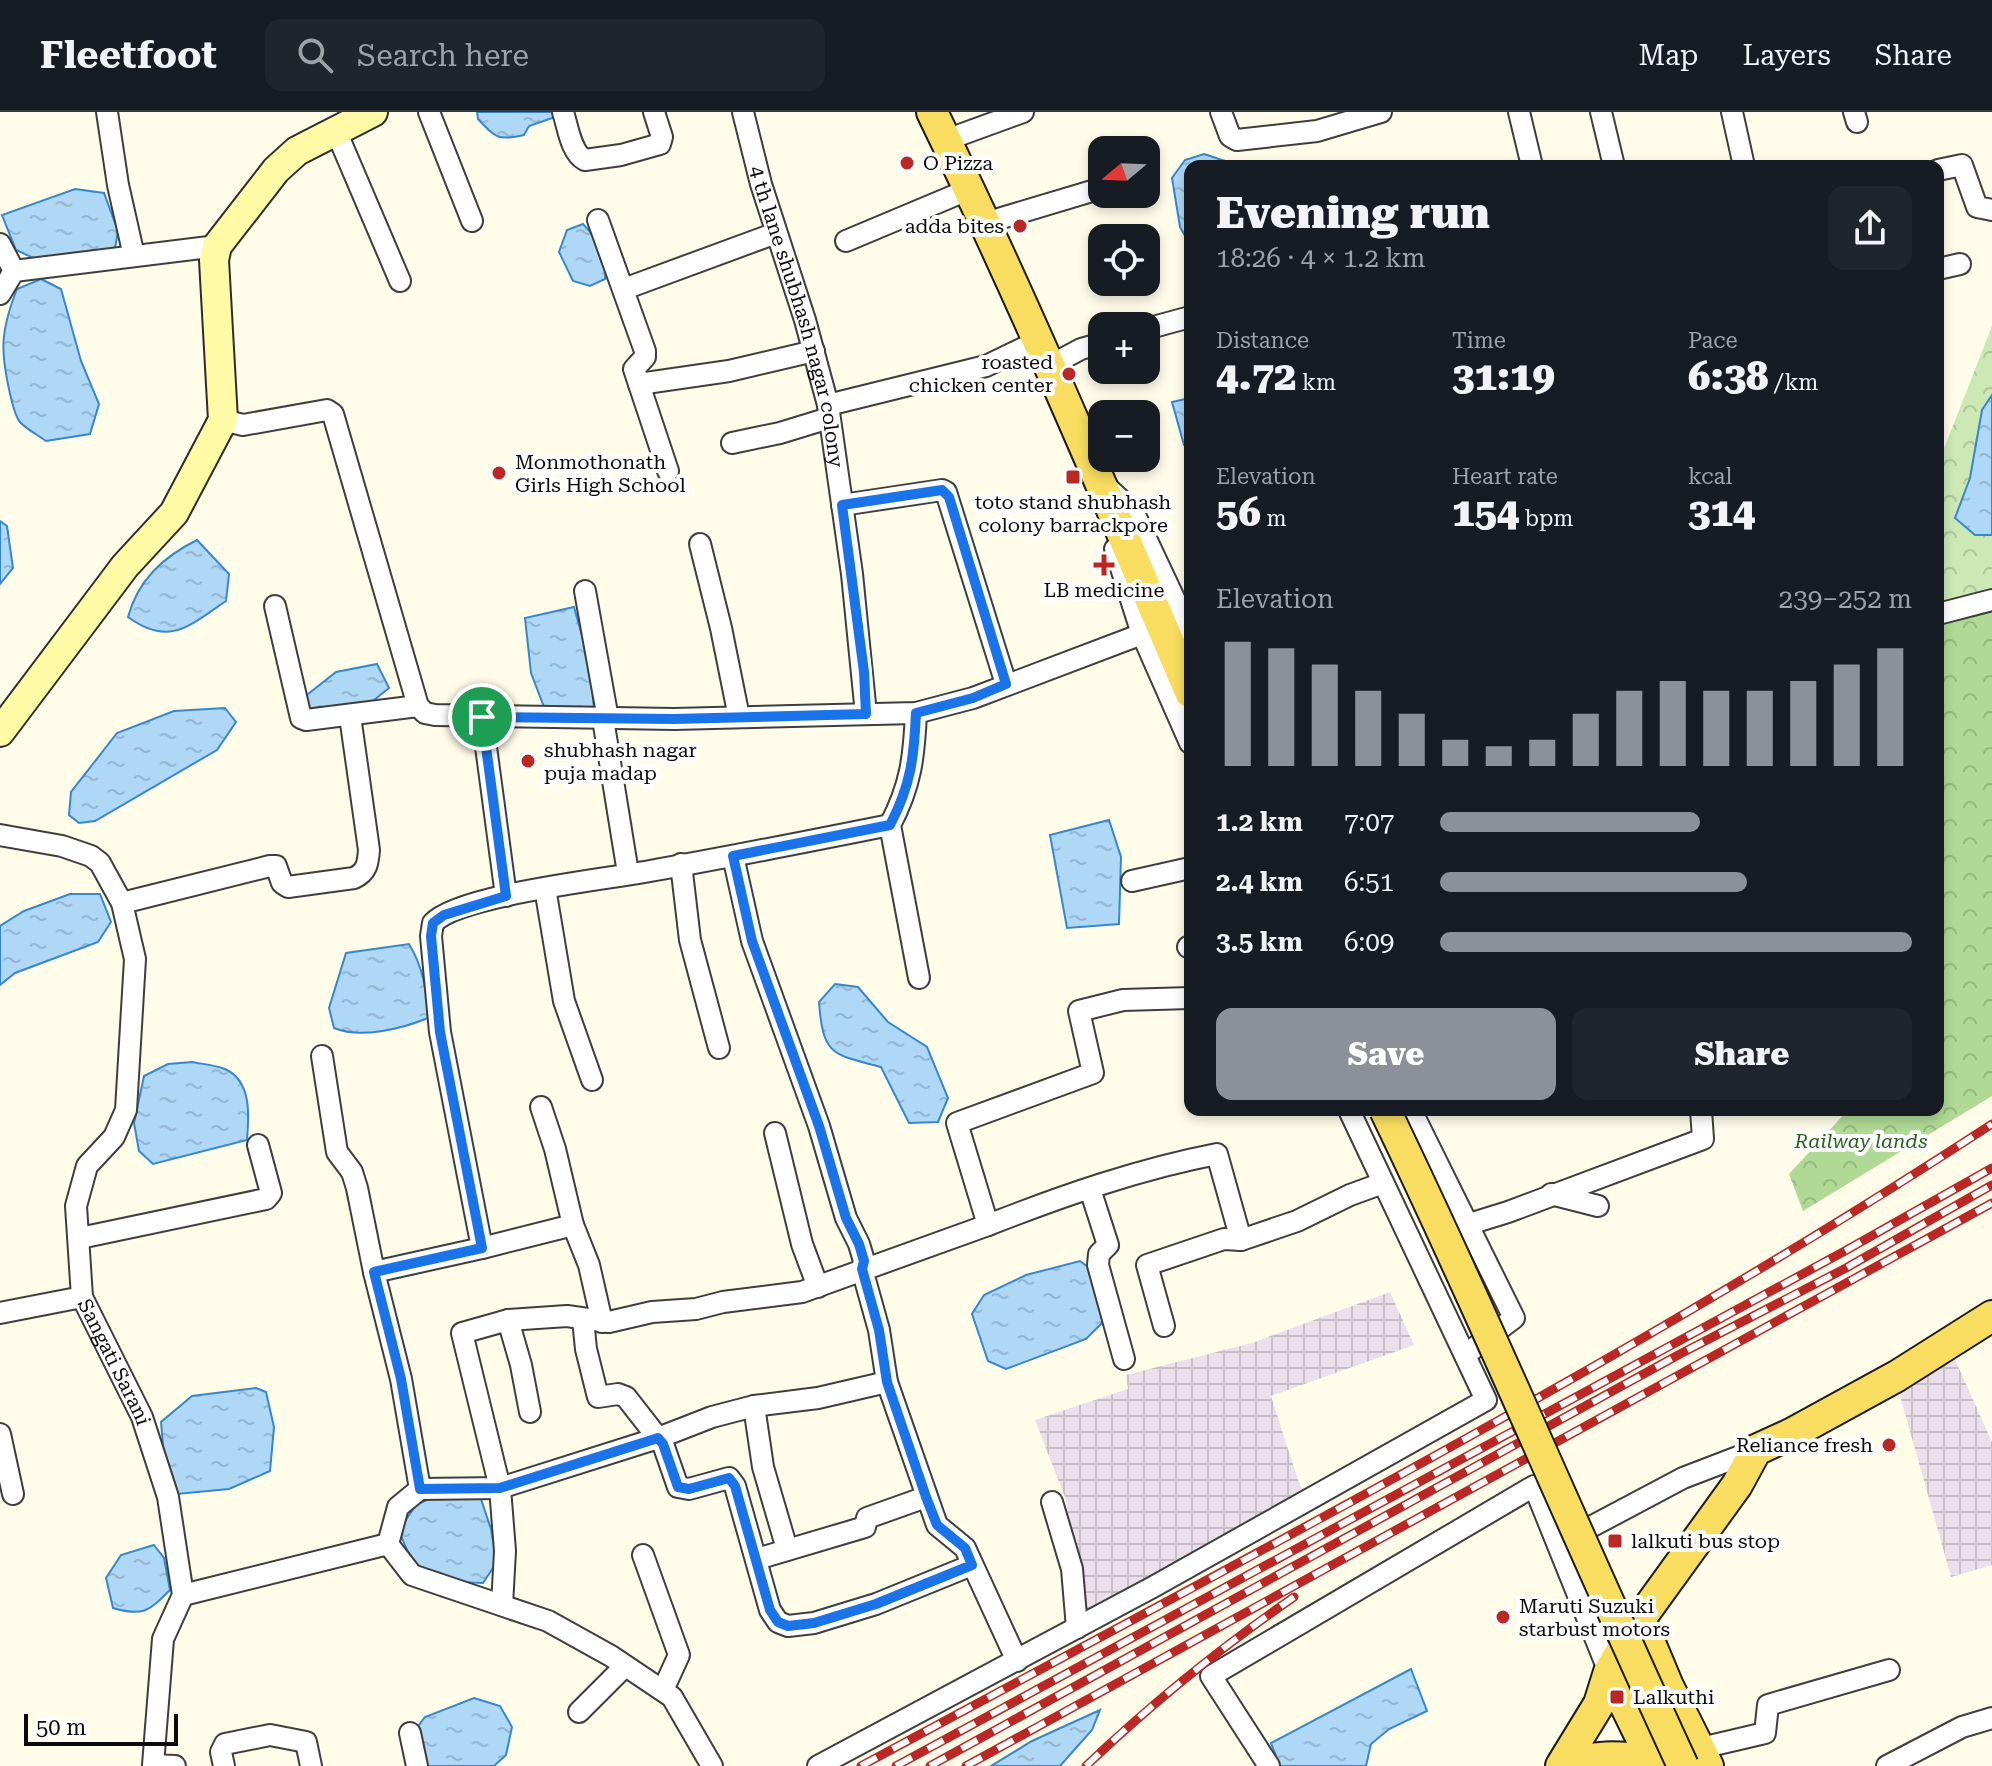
<!DOCTYPE html>
<html lang="en">
<head>
<meta charset="utf-8">
<style>
	:root { --surface:#171b24; --page:#20242c; --text:#f1f3f6; --muted:#9ea1a6; --line:#363941; --accent:#8c9099 }
	body { margin:0; font-family:"Roboto Serif",serif; background:var(--page); color:var(--text); height:100vh; display:flex; flex-direction:column; font-size:30px; white-space:nowrap }
	* { box-sizing:border-box; margin:0 }
	p { font-size:26px; color:var(--muted) }
	.icon { flex:none; width:44px; height:44px; fill:none; stroke:currentColor; stroke-width:2; stroke-linecap:round; stroke-linejoin:round }
	.map { position:relative; flex:1; overflow:hidden }
	.drawer { position:absolute; left:1184px; top:48px; width:760px; height:956px; display:flex; flex-direction:column; background:var(--surface); border-radius:16px; box-shadow:0 4px 12px #0003 }
	.drawer>* { flex:none }
	.needle { width:52px; rotate:251deg }
	.buttons { position:absolute; left:1088px; top:24px; display:grid; gap:16px }
	.buttons a { display:grid; place-items:center; width:72px; height:72px; border-radius:16px; background:var(--surface); box-shadow:0 4px 12px #0003; font-size:40px }
	.scale { position:absolute; left:24px; bottom:20px; width:154px; box-sizing:border-box; padding-left:8px; border:4px solid #0b0b0b; border-top:0; font-size:22px; line-height:28px; white-space:nowrap; color:#0b0b0b; -webkit-text-stroke:6px #fff; paint-order:stroke }
	.pin { position:absolute; display:grid; place-items:center; width:68px; height:68px; color:#fff; margin:-34px; border:4px solid #fff; border-radius:50%; box-shadow:0 2px 8px #0007 }
	.round { display:grid; place-items:center; flex:none; width:84px; height:84px; border-radius:16px; background:var(--page) }
	.head { display:flex; align-items:center; justify-content:space-between; height:136px; padding:0 32px }
	h1 { font-size:44px; font-weight:800; line-height:60px }
	.figures { display:grid; grid-template-columns:repeat(3,1fr); gap:12px; height:136px; padding:8px 32px }
	.figures div { display:grid; align-content:center }
	.figures b { font-size:40px; font-weight:800 }
	.figures small { font-size:22px; font-weight:400 }
	.figures p { font-size:22px }
	.chart { height:224px; padding:16px 32px }
	.chart p { display:flex; justify-content:space-between }
	.chart svg { width:100%; height:144px; margin-top:8px; stroke:var(--accent); stroke-width:6 }
	.button { display:flex; gap:16px; margin-top:auto; padding:16px 32px }
	.button a { flex:1; height:92px; border-radius:16px; background:var(--accent); color:#fff; font-size:32px; font-weight:800; line-height:92px; text-align:center }
	.button a+a { background:var(--page); color:var(--text) }
	ul { padding:0 32px; list-style:none; font-size:26px }
	li { display:grid; grid-template-columns:128px 96px 1fr; align-items:center; height:60px }
	li i { height:20px; border-radius:10px; background:var(--accent) }
	header { display:flex; align-items:center; gap:48px; box-sizing:border-box; height:112px; padding:0 40px; background:var(--surface); border-bottom:2px solid var(--line) }
	header strong { font-size:38px }
	nav { display:flex; gap:44px; margin-inline-start:auto; font-size:28px }
	.search { width:560px; height:72px; background:var(--page); display:flex; align-items:center; gap:20px; box-sizing:border-box; padding:0 28px; border-radius:16px; color:var(--muted); font-size:30px }
	.map>svg:first-child { display:block }
	.industrial { fill:url(#industrial-grid) }
	.forest { fill:url(#forest-crowns) }
	.park { fill:url(#park-crowns) }
	.water { fill:url(#water-ripples); stroke:#3787cc; stroke-width:2 }
	.lines { fill:none; stroke-linecap:round; stroke-linejoin:round }
	.street-casing { stroke:#3e3e3e; stroke-width:24 }
	.secondary-casing { stroke:#2d2d2d; stroke-width:32 }
	.primary-casing { stroke:#1c1c1c; stroke-width:34 }
	.street { stroke:#fff; stroke-width:20 }
	.secondary { stroke:#fffaa5; stroke-width:28 }
	.primary { stroke:#f8dd61; stroke-width:30 }
	.rail-casing { stroke:#ba2725; stroke-width:9 }
	.rail { stroke:#fff; stroke-width:6; stroke-dasharray:18; stroke-linecap:butt }
	.primary-bridge-casing { stroke:#1c1c1c; stroke-width:34; stroke-linecap:butt }
	.primary-bridge { stroke:#f8dd61; stroke-width:30 }
	.route-casing { stroke:#fff; stroke-width:16 }
	.route { stroke:#1a73e8; stroke-width:10 }
	.poi-dot { fill:#ba2725; stroke:#fff; stroke-width:3 }
	.labels { text-anchor:middle; stroke-width:8; stroke-linejoin:round; paint-order:stroke }
	.poi-label { font-size:20px; fill:#0b0b0b; stroke:#fff; text-anchor:start }
	.street-label { font-size:20px; fill:#0b0b0b; stroke:#fff }
	.park-label { font-size:20px; font-style:italic; fill:#27621d; stroke:#fff }
</style>
</head>
<body>
<header>
<strong>Fleetfoot</strong>
<div class="search"><svg class="icon" aria-label="search" viewBox="0 0 24 24"><circle cx="10" cy="10" r="6"/><path d="M15 15l6 6"/></svg>Search here</div>
<nav><a>Map</a><a>Layers</a><a>Share</a></nav>
</header>
<div class="map">
<svg width="1992" height="1654" viewBox="0 0 1992 1654">
	<defs>
		<pattern id="industrial-grid" width="8" height="8" patternUnits="userSpaceOnUse" patternTransform="scale(2)"><rect width="8" height="8" fill="#eadfeb"/><path d="M0 4h8M4 0v8" fill="none" stroke="#c7bec8"/></pattern>
		<pattern id="forest-crowns" width="20" height="18" patternUnits="userSpaceOnUse" patternTransform="scale(2)"><rect width="20" height="18" fill="#afd994"/><path d="M2 6a3 3 0 1 1 6 0M12 15a3 3 0 1 1 6 0" fill="none" stroke="#95b97e"/></pattern>
		<pattern id="park-crowns" width="20" height="18" patternUnits="userSpaceOnUse" patternTransform="scale(2)"><rect width="20" height="18" fill="#cce8b5"/><path d="M2 6a3 3 0 1 1 6 0M12 15a3 3 0 1 1 6 0" fill="none" stroke="#aec69a"/></pattern>
		<pattern id="water-ripples" width="26" height="14" patternUnits="userSpaceOnUse" patternTransform="scale(2)"><rect width="26" height="14" fill="#afd7f6"/><path d="M2 4q2-2 4 0t4 0M15 11q2-2 4 0t4 0" fill="none" stroke="#95b7d2"/></pattern>
	</defs>
	<rect width="100%" height="100%" fill="#fffcea"/>
	<path class="industrial" d="M1390 1180 1414 1233 1271 1284 1298 1368 1305 1383 1084 1506 1066 1388 1035 1308 1128 1277 1126 1263 1252 1231Z
		M1952 1241 1992 1330V1453L1951 1465 1897 1273Z"/>
	<path class="forest" d="M1992 488V984L1803 1099 1789 1062 1848 998H1938V503Z"/>
	<path class="park" d="M1992 214V488L1938 501V352Z"/>
	<path class="water" d="M477 0H554L555 5 529 14 524 23C498 29 496 26 478 7Z
		M1204 42 1240 54H1190V133L1180 115 1172 66 1185 48Z
		M75 77 104 81 118 119 115 136 40 149 16 138 2 103Z
		M583 112C599 128 607 145 605 167L590 174 573 169 559 140 567 118Z
		M41 167 61 177 81 249 99 292 90 322 46 329C38 323 26 317 20 310 15 304 13 293 11 286 0 240 0 220 17 177Z
		M1992 283V423H1975L1955 406 1970 366 1982 298Z
		M1190 286V331L1184 333 1172 290Z
		M0 409 7 414 13 456 0 472Z
		M197 428 229 462 226 489C189 514 169 535 128 505 138 468 163 445 197 428Z
		M574 495 590 552 594 596 544 595 531 561 525 506Z
		M377 552 389 576 363 597 308 606 298 590 336 560Z
		M225 596 236 610 217 638 95 709 79 711 69 703 71 680 117 621 174 599Z
		M1109 708 1121 745 1119 812 1067 816 1050 723Z
		M70 782H100L111 810 98 830 15 861 0 873V814L24 799Z
		M409 832C423 855 427 879 428 906 401 917 361 927 334 916L329 896 346 841Z
		M835 872 858 875 888 910 927 935 948 986 938 1010 909 1011 881 955C833 942 823 945 819 890Z
		M192 950C202 952 215 953 225 957 252 969 249 1004 247 1028L153 1052 139 1039 134 1011 144 964 168 952Z
		M1080 1149 1099 1163 1103 1210 1086 1227 1006 1257 988 1249 972 1202 984 1183 1026 1163Z
		M256 1276 266 1280 274 1315 270 1359 229 1377 177 1382 164 1345 161 1310 192 1284Z
		M444 1380 479 1381 491 1417 497 1450 483 1471C436 1469 415 1466 399 1418L416 1393Z
		M154 1433 164 1446 170 1478C149 1499 143 1505 113 1496L106 1466 121 1443Z
		M1411 1557 1427 1599 1389 1617 1371 1632 1366 1654H1280L1271 1631Z
		M474 1586 500 1594 512 1615 506 1643 494 1654H422L416 1617 425 1605Z
		M1100 1598 1092 1618 1060 1654H991L1032 1629Z"/>
	<g class="lines">
		<g class="street-casing">
			<g id="street">
				<path d="M107 0 118 73 134 144"/>
				<path d="M429 0 472 109"/>
				<path d="M563 0C568 15 571 41 585 48L621 43 660 32 662 25 654 0"/>
				<path id="s1" d="M743 0 761 72 805 208 828 293 852 462 866 602"/>
				<path d="M1221 0 1230 24 1237 28 1317 19 1381 0"/>
				<path d="M1519 0 1532 54"/>
				<path d="M1601 0 1614 54"/>
				<path d="M1732 0 1744 54"/>
				<path d="M1854 0 1857 10"/>
				<path d="M336 19 400 169"/>
				<path d="M946 28 1023 0"/>
				<path d="M1938 58 1962 53 1977 95 1992 98"/>
				<path d="M598 108 645 239V245L634 257 668 359"/>
				<path d="M985 111 1102 76"/>
				<path d="M846 129 970 77"/>
				<path d="M0 132 14 159"/>
				<path d="M1938 157 1960 152"/>
				<path d="M624 177 776 121"/>
				<path d="M0 182 14 159 217 134"/>
				<path d="M1146 217 1190 205"/>
				<path d="M1049 254 1081 237 1102 231"/>
				<path d="M639 272 729 259 814 239"/>
				<path d="M828 293 986 254 1038 229"/>
				<path d="M223 308 243 313 327 298 333 302 418 594 425 601 435 603 674 607 916 601 973 586 1142 522"/>
				<path d="M732 331 780 321 829 306"/>
				<path d="M1108 376 1133 399 1190 520"/>
				<path d="M842 393 942 378 946 380 1006 572"/>
				<path d="M700 432 721 516 739 605"/>
				<path d="M1115 437 1142 522 1190 631"/>
				<path d="M585 479 608 607"/>
				<path d="M275 494 301 606 306 608 418 594"/>
				<path d="M1938 502 1992 488"/>
				<path d="M482 605 506 784"/>
				<path d="M603 607 628 761"/>
				<path d="M890 713 919 866"/>
				<path id="s2" d="M0 723 62 734 91 744 100 751 122 791 135 847 126 998 114 1025 87 1054 76 1094 82 1185 142 1305 168 1385 183 1483 163 1527 153 1653 175 1654"/>
				<path d="M733 744 752 829 819 1014 846 1106 859 1132 864 1149 862 1157 879 1218 887 1270 937 1413 965 1436 1017 1549"/>
				<path d="M681 752 690 828 719 936"/>
				<path d="M1132 769 1190 756"/>
				<path d="M545 776 564 889 592 968"/>
				<path d="M122 791 270 754H276L282 771 288 775 354 766C367 760 368 751 369 738L350 604"/>
				<path d="M1188 835 1190 834"/>
				<path d="M322 944 337 1040 352 1060 357 1076 374 1160"/>
				<path d="M541 995 555 1037 573 1113"/>
				<path d="M1411 998 1514 1206 1465 1243"/>
				<path d="M775 1021 802 1132 818 1175"/>
				<path d="M1090 1077 1108 1133 1099 1142 1098 1153 1124 1247"/>
				<path d="M1551 1082 1598 1094"/>
				<path d="M988 1113C1062 1084 1139 1057 1217 1042L1241 1128"/>
				<path d="M1466 1113 1508 1100 1703 1027 1701 998"/>
				<path d="M80 1126 266 1087 271 1081 258 1033"/>
				<path d="M482 1136 573 1113 589 1153 602 1210"/>
				<path d="M0 1201 82 1185"/>
				<path d="M583 1207 586 1237 598 1285 618 1282 626 1285 658 1326 712 1305 754 1294 818 1286 887 1270"/>
				<path d="M508 1208 521 1253 530 1300"/>
				<path d="M1164 1214 1147 1153 1224 1127 1241 1128 1297 1109 1350 1083 1383 1071"/>
				<path d="M754 1294 763 1355 787 1437"/>
				<path d="M0 1322 13 1382"/>
				<path d="M420 1377 500 1376 658 1326 663 1332 678 1375 689 1377 729 1366 735 1374 770 1498 778 1510 788 1514 814 1511 876 1492 972 1453"/>
				<path d="M1052 1390 1072 1457 1077 1516"/>
				<path d="M1568 1427 1683 1366 1756 1338"/>
				<path d="M388 1432 398 1395 420 1377 401 1267 374 1160 482 1136 440 920 431 824 433 811C458 783 608 767 650 759 730 745 810 729 890 713 911 673 914 645 916 601"/>
				<path d="M643 1443 679 1543 663 1578"/>
				<path d="M757 1447 865 1415 867 1406 926 1385"/>
				<path d="M183 1483 388 1432 412 1463 548 1509 611 1544 672 1585 712 1654"/>
				<path d="M502 1493 505 1439 500 1376 462 1221 508 1208 567 1204 609 1210 652 1200 696 1197 723 1190 802 1180 988 1113 957 1011 1093 961 1079 899 1123 888 1190 886"/>
				<path d="M579 1600 625 1554"/>
				<path d="M410 1621 417 1654"/>
				<path d="M1701 1636 1765 1621 1768 1593 1889 1558"/>
				<path d="M224 1654 221 1640 225 1632 270 1623 306 1630 311 1654"/>
				<path d="M818 1654 1153 1475 1486 1288 1349 998"/>
				<path d="M1269 1654 1211 1564 1534 1374 1609 1560"/>
				<path d="M1887 1654 1962 1615 1992 1606"/>
			</g>
		</g>
		<g class="secondary-casing">
			<path id="secondary" d="M0 620 125 454 174 401 223 308 214 148 217 134 276 58 297 39 373 0"/>
		</g>
		<g class="primary-casing">
			<path id="primary" d="M932 0C1025 191 1107 386 1190 580
				M1640 1507 1668 1574 1708 1654
				M1609 1560 1655 1654
				M1561 1654 1599 1592 1609 1560 1640 1507 1737 1373 1756 1338 1793 1321 1897 1264 1992 1204
				M1561 1654C1596 1643 1616 1644 1652 1648"/>
		</g>
		<use href="#street" class="street"/>
		<use href="#secondary" class="secondary"/>
		<use href="#primary" class="primary"/>
		<g class="rail-casing">
			<path id="rail" d="M861 1654C1242 1448 1629 1249 1992 1012
				M896 1654 1843 1140 1992 1056
				M930 1654 1680 1242 1846 1156 1992 1073
				M966 1654 1992 1091
				M1086 1654C1151 1592 1220 1536 1294 1485"/>
		</g>
		<use href="#rail" class="rail"/>
		<g class="primary-bridge-casing">
			<path id="primary-bridge" d="M1385 998C1489 1214 1582 1436 1683 1654"/>
		</g>
		<use href="#primary-bridge" class="primary-bridge"/>
	</g>
	<g class="lines">
		<g class="route-casing">
			<path id="route" d="M942 378 949 385 1006 572 973 586 916 601C914 645 911 673 890 713L733 744 752 829 819 1014 846 1106 859 1132 864 1149 862 1157 879 1218 887 1270 926 1385 937 1413 965 1436 972 1453 876 1492 814 1511 788 1514 778 1510 770 1498 735 1374 729 1366 689 1377 678 1375 663 1332 658 1326 500 1376 420 1377 401 1267 374 1160 482 1136 440 920 431 824 433 811 444 803 506 784 482 605 674 607 866 602 864 560 842 393Z"/>
		</g>
		<use href="#route" class="route"/>
	</g>
	<g class="poi-dot">
		<circle cx="907" cy="51" r="8"/>
		<circle cx="1020" cy="114" r="8"/>
		<circle cx="1069" cy="262" r="8"/>
		<circle cx="499" cy="361" r="8"/>
		<rect x="1065" y="357" width="16" height="16" rx="4"/>
		<path d="M1100 441h8v8h8v8h-8v8h-8v-8h-8v-8h8z"/>
		<circle cx="528" cy="649" r="8"/>
		<circle cx="1889" cy="1333" r="8"/>
		<rect x="1607" y="1421" width="16" height="16" rx="4"/>
		<circle cx="1503" cy="1505" r="8"/>
		<rect x="1609" y="1577" width="16" height="16" rx="4"/>
	</g>
	<g class="labels">
		<g class="poi-label">
			<text x="923" y="58">O Pizza</text>
			<text x="1004" y="121" text-anchor="end">adda bites</text>
			<text x="1053" y="257" text-anchor="end">roasted<tspan x="1053" dy="23">chicken center</tspan></text>
			<text x="515" y="357">Monmothonath<tspan x="515" dy="23">Girls High School</tspan></text>
			<text x="1073" y="397" text-anchor="middle">toto stand shubhash<tspan x="1073" dy="23">colony barrackpore</tspan></text>
			<text x="1104" y="485" text-anchor="middle">LB medicine</text>
			<text x="544" y="645">shubhash nagar<tspan x="544" dy="23">puja madap</tspan></text>
			<text x="1873" y="1340" text-anchor="end">Reliance fresh</text>
			<text x="1631" y="1436">lalkuti bus stop</text>
			<text x="1519" y="1501">Maruti Suzuki<tspan x="1519" dy="23">starbust motors</tspan></text>
			<text x="1633" y="1592">Lalkuthi</text>
		</g>
		<g class="street-label">
			<text dy="7" stroke="none"><textPath href="#s1" startOffset="212">4 th lane shubhash nagar colony</textPath></text>
			<text dy="7" stroke="none"><textPath href="#s2" startOffset="634">Sangati Sarani</textPath></text>
		</g>
		<g class="park-label">
			<text x="1861" y="1036">Railway lands</text>
		</g>
	</g>
</svg>
<div class="buttons">
<a><svg class="needle" viewBox="-14 -14 28 28"><path d="M0-13l5 13h-10z" fill="#e53935"/><path d="M0 13l5-13h-10z" fill="#9ea1a6"/></svg></a>
<a><svg class="icon" aria-label="locate" viewBox="0 0 24 24"><circle cx="12" cy="12" r="6"/><path d="M12 2v4M12 18v4M2 12h4M18 12h4"/></svg></a>
<a>+</a>
<a>−</a>
</div>
<div class="scale">50 m</div>
<div class="pin" style="left:482px;top:605px;background:#1e9e55"><svg class="icon" aria-label="arrive" viewBox="0 0 24 24"><path d="M6 21V4h12l-3 4 3 4H6"/></svg></div>
<section class="drawer">
<div class="head"><div><h1>Evening run</h1><p>18:26 · 4 × 1.2 km</p></div><a class="round"><svg class="icon" aria-label="share" viewBox="0 0 24 24"><path d="M12 15V3M7 8l5-5 5 5M5 13v7h14v-7"/></svg></a></div>
<div class="figures">
<div><p>Distance</p><b>4.72<small> km</small></b></div>
<div><p>Time</p><b>31:19</b></div>
<div><p>Pace</p><b>6:38<small> /km</small></b></div>
</div>
<div class="figures">
<div><p>Elevation</p><b>56<small> m</small></b></div>
<div><p>Heart rate</p><b>154<small> bpm</small></b></div>
<div><p>kcal</p><b>314</b></div>
</div>
<div class="chart"><p><span>Elevation</span>239–252 m</p>
<svg viewBox="0 0 160 44" preserveAspectRatio="none"><path d="M5 44V6M15 44V8M25 44V13M35 44V21M45 44V28M55 44V36M65 44V38M75 44V36M85 44V28M95 44V21M105 44V18M115 44V21M125 44V21M135 44V18M145 44V13M155 44V8"/></svg>
</div>
<ul>
<li><b>1.2 km</b>7:07<i style="width:55%"></i></li>
<li><b>2.4 km</b>6:51<i style="width:65%"></i></li>
<li><b>3.5 km</b>6:09<i style="width:100%"></i></li>
</ul>
<div class="button"><a>Save</a><a>Share</a></div>
</section>
</div>
</body>
</html>
